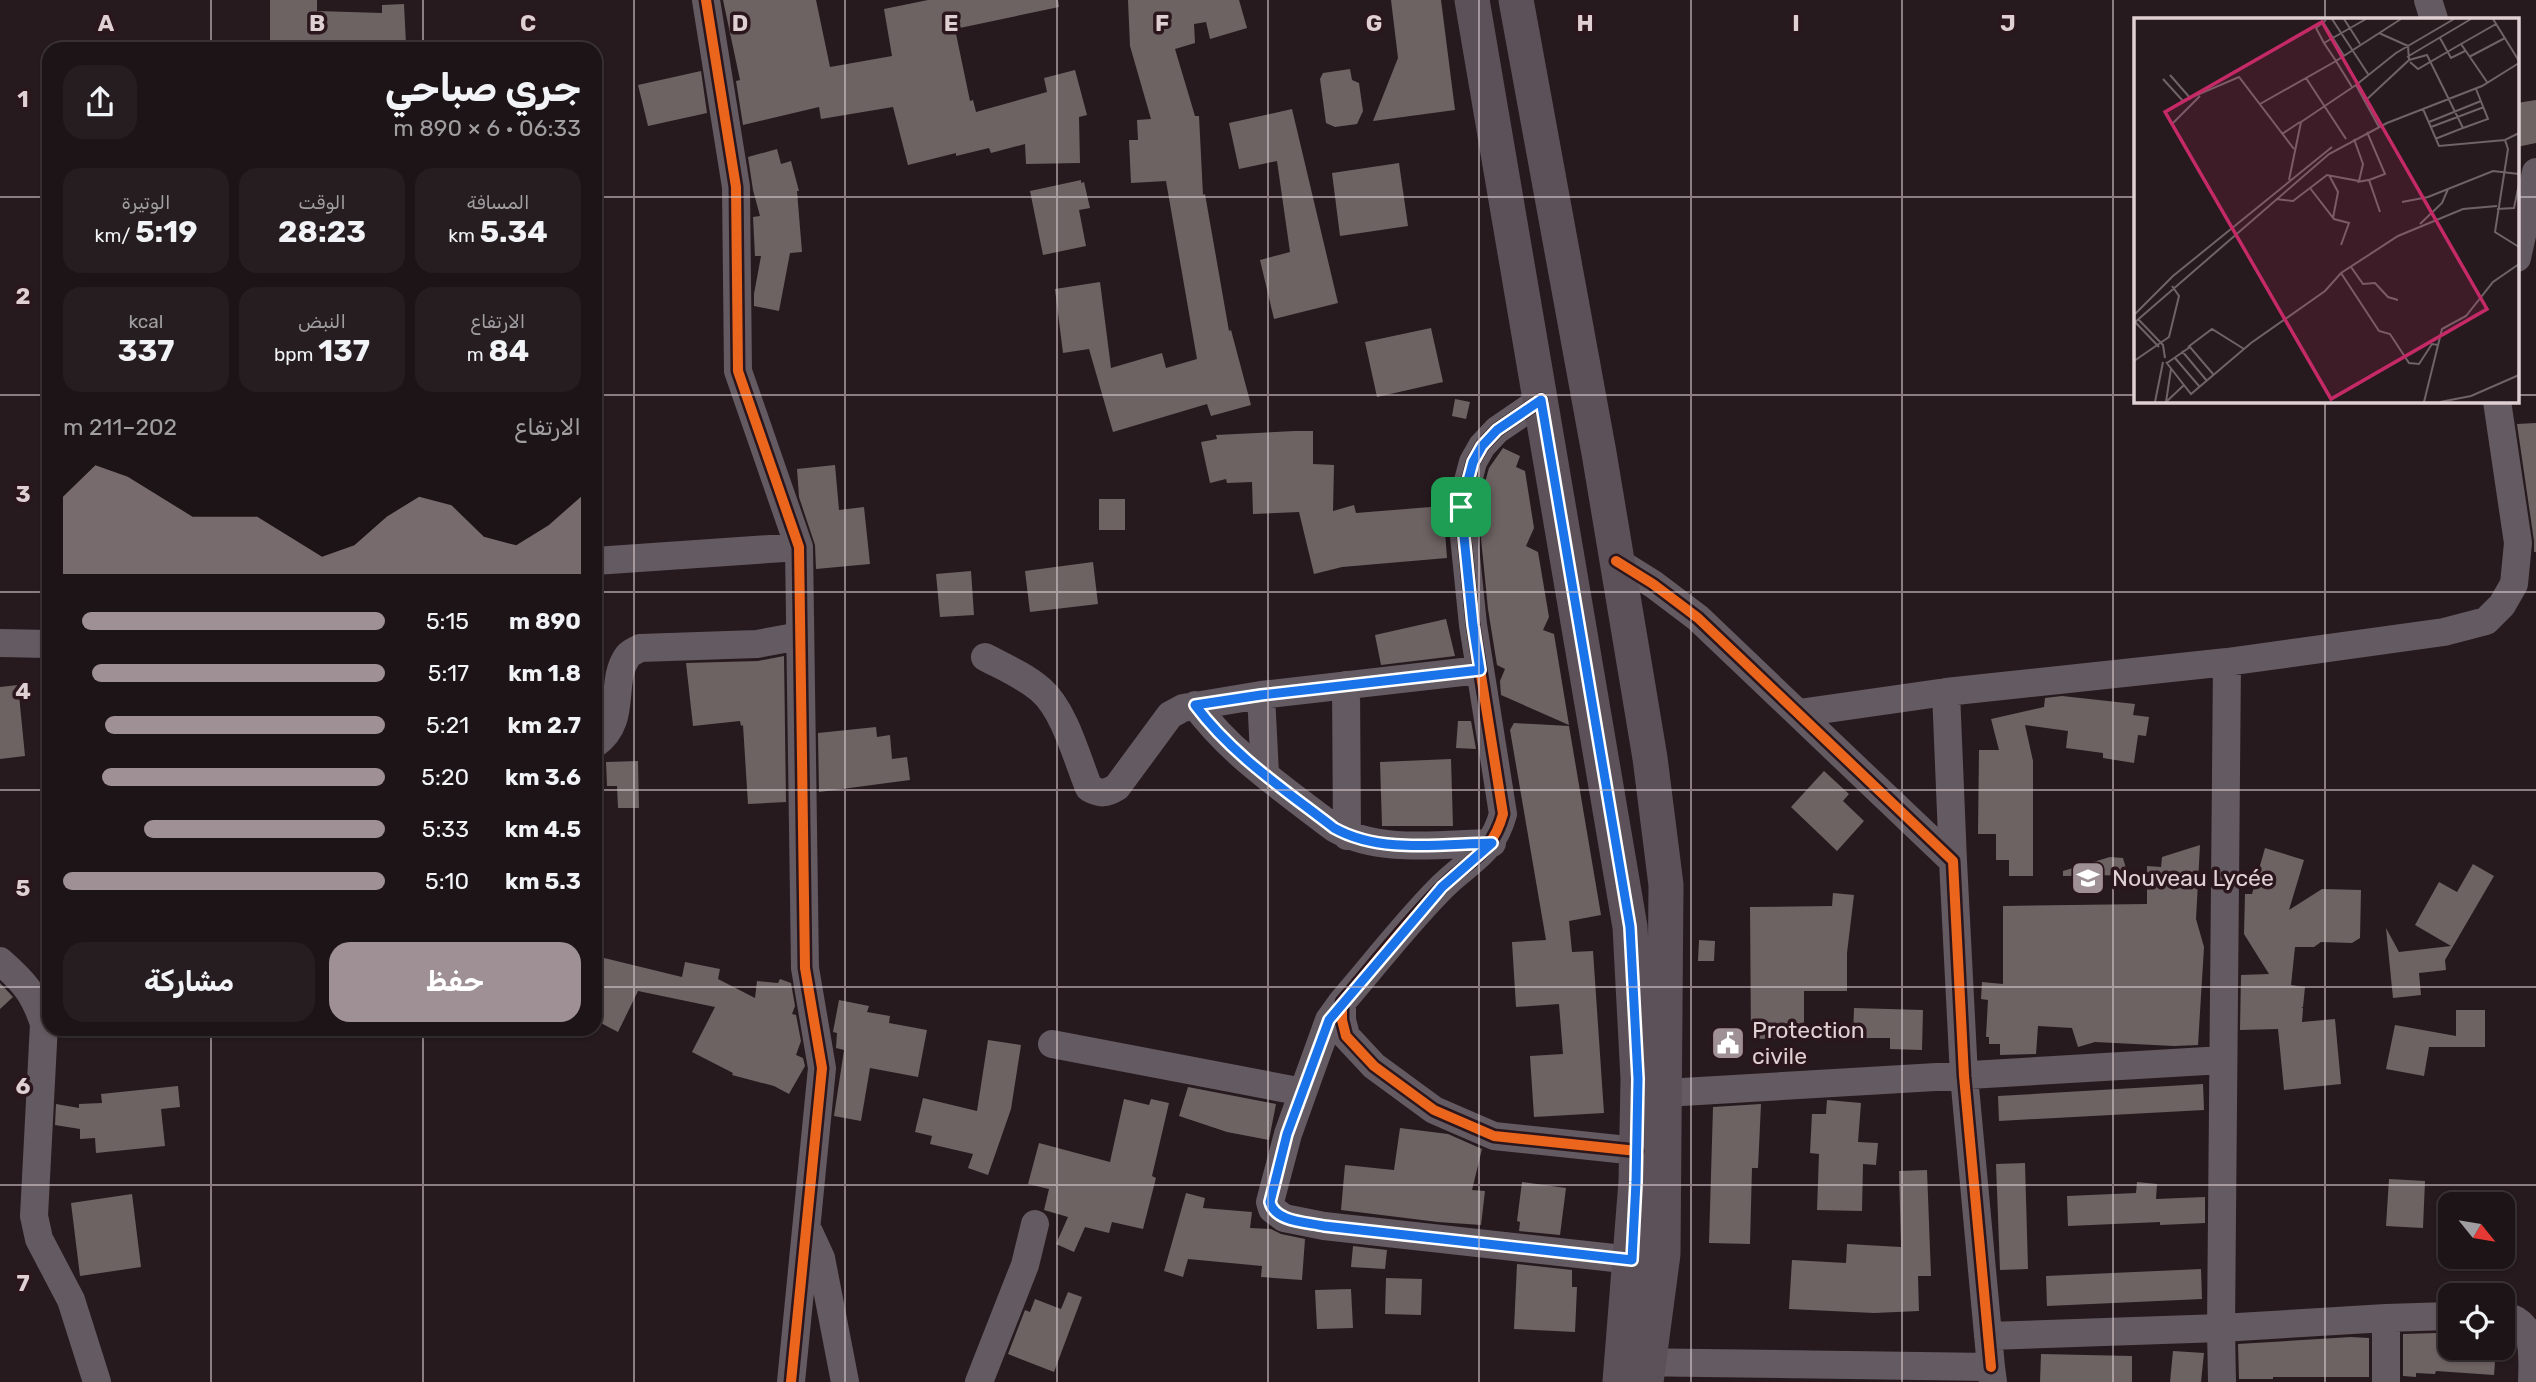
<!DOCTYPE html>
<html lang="ar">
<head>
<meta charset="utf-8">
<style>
	:root { --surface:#1c1416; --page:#251d1f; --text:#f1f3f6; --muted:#a09ea1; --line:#3a3335; --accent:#9e9094 }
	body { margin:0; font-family:Rubik,Cairo,sans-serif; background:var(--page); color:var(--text); direction:rtl; height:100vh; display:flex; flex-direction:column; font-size:26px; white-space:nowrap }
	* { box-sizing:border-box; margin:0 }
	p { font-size:23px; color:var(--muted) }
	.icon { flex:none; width:38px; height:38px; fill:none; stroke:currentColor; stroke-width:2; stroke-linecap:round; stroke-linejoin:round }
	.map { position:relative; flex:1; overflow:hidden; direction:ltr }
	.panel { position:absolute; left:42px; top:42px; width:560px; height:994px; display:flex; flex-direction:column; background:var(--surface); border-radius:21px; box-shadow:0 2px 5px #0004,0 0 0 2px var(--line); direction:rtl }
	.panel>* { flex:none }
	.needle { width:46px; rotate:120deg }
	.tools { position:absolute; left:2438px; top:1192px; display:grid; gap:14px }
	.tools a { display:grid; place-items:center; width:77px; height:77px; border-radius:14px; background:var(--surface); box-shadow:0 2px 5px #0004,0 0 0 2px var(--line); font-size:35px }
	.pin { position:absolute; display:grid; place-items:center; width:60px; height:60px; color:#fff; margin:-30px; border-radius:14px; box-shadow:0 4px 10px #0006 }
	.round { display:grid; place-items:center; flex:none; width:74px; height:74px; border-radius:21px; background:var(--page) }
	.head { display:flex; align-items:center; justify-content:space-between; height:119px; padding:0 21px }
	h1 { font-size:38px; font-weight:700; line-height:52px }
	.metrics { display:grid; grid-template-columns:repeat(3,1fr); gap:10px; height:119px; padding:7px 21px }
	.metrics div { display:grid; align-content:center; border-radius:18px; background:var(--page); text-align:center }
	.metrics b { font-size:30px; font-weight:700 }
	.metrics small { font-size:19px; font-weight:400 }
	.metrics p { font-size:19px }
	.chart { height:196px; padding:14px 21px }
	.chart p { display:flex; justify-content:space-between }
	.chart svg { width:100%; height:126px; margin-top:7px; fill:var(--accent); opacity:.7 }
	.cta { display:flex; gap:14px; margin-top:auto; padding:14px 21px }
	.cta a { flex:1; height:80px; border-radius:21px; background:var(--accent); color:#fff; font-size:28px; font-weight:700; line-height:80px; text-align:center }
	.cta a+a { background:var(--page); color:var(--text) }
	ul { padding:0 21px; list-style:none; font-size:23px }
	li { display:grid; grid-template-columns:112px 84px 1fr; align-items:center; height:52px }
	li i { height:18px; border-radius:9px; background:var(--accent) }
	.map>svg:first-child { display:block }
	.building { fill:#6e6363 }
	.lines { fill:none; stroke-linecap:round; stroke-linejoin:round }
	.minor { stroke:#645a61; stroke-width:28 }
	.major { stroke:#5d5159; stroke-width:35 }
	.cycleway-casing { stroke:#2a161c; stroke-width:15 }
	.cycleway { stroke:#eb651d; stroke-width:10 }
	.route-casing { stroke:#fff; stroke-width:14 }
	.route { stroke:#1a73e8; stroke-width:9 }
	.grid { fill:none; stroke:#dfd0d4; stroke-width:2; stroke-opacity:0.55 }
	.labels { text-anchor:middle; stroke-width:7; stroke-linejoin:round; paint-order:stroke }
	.poi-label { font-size:23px; fill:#dfd0d4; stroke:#2a161c; text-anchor:start }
	.inset-road { fill:none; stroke:#706367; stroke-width:2 }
	.view { fill:#c52a67; fill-opacity:0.15; stroke:#c52a67; stroke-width:3.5 }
	.inset-edge { fill:none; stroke:#dfd0d4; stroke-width:3.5 }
	.grid-label { font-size:23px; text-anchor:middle; font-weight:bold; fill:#dfd0d4; stroke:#2a161c; stroke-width:7; stroke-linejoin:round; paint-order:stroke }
</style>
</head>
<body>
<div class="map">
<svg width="2536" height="1382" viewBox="0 0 2536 1382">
	<rect width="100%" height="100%" fill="#261a1e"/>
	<path class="building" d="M270 0H317V11L382 13V5L404 4 406 44 376 45V49L317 47V49H270Z
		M723 0H816L830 67 892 56 884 9 928 0H1058L1059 7 955 29 970 101 973 100 976 112 1047 92 1044 78 1075 70 1087 115 1079 117 1080 163 1026 164 1025 144 991 153 989 148 956 156V153L908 165 893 107 821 119 819 107 743 125 736 81 740 80Z
		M1128 0H1239L1247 28 1210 39 1206 22 1194 24 1195 43 1175 49 1195 116H1199L1203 195 1205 194 1229 331 1231 330 1251 405 1211 416 1207 404 1113 432 1089 349 1063 353 1055 289 1100 282 1111 368 1162 353 1166 368 1197 359 1166 181 1131 183 1129 140H1138L1137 120 1151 119 1130 46Z
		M1391 0H1441L1455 110 1373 121 1398 58Z
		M1350 69 1352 80 1359 83 1363 111 1357 124 1335 127 1326 123 1320 79 1323 73Z
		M701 71 707 113 648 126 638 85Z
		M2536 100V143L2517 147V103Z
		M1292 109 1338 303 1274 319 1260 260 1290 252 1277 161 1239 169 1229 123Z
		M777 149 781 164 791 161 799 191H797L802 252 790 253 779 311 754 306V294L761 256H755L753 217 760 216 753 190 748 157Z
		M1399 163 1408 226 1340 236 1332 173Z
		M1081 180V183L1084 182 1090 208 1079 210 1086 246 1043 255 1030 191Z
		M1431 328 1443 382 1377 397 1365 342Z
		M1455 399 1470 402 1466 419 1452 416Z
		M2536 423V552H2534V541L2517 424Z
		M1295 431H1313V464L1334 465 1333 511 1354 505 1356 513 1443 506 1447 558 1342 567 1314 574 1299 512 1253 514 1252 482 1227 483 1226 479 1210 483 1201 442 1217 439 1216 435Z
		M1503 448 1520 456 1516 467 1525 471 1534 528 1526 546 1538 552 1549 617 1543 630 1554 634 1569 725 1501 695 1500 681 1505 669 1497 665 1488 609 1478 508 1489 468Z
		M835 465 839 510 864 507 870 564 816 569 815 545 799 497 797 469Z
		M1099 499H1125V530H1099Z
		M1093 562 1098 604 1030 612 1025 571Z
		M971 571 974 615 940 617 936 574Z
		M1446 619 1455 656 1381 665 1375 635Z
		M784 656 786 802 748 804 743 725 741 726 740 721 693 726 686 663 758 661Z
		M18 685 25 756 0 759V687Z
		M2062 696 2135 704 2133 715 2149 717 2146 736 2138 735 2134 763 2103 758V753L2066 748 2068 731 2025 725 2033 761V876H2009V860H1996V834H1978L1979 750H1999L1991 719 2044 707 2045 698Z
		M1458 721H1471L1476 749 1456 748Z
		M1514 723 1569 726 1601 915 1569 921 1572 952 1593 951 1604 1113 1534 1117 1530 1056 1563 1054 1559 1004 1516 1007 1512 942 1546 940 1510 730Z
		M876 727 877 737 890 735 892 759 907 757 910 780 819 792 818 733Z
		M1451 759 1453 826H1382L1380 762Z
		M638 761 639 808H618L617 786H607L606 762Z
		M1824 771 1849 794 1843 801 1864 821 1837 851 1791 807Z
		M2200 845 2196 919 2204 947 2198 1045 2174 1046 2095 1042 2078 1047 2072 1028 2038 1026 2036 1054 2000 1055V1044H1989V1037H1986L1988 1000 1981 999 1982 982 2003 984V906L2147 904V866L2161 867 2162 857Z
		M2265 848 2304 860 2289 910 2322 889 2361 890 2360 938 2352 943 2321 942 2314 947H2295L2291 985 2305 987 2303 1007H2301L2303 1008 2302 1022 2335 1019 2341 1084 2284 1090 2278 1029 2240 1030 2241 975 2269 974 2244 934 2245 894H2252Z
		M2110 857 2123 858 2128 875 2063 876V871Z
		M2473 864 2494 876 2445 960 2446 970 2419 973 2421 995 2393 998 2386 928 2399 952 2451 946 2415 925 2439 882 2457 892Z
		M1833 893 1854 895 1847 953V991H1804V1038L1751 1039 1750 907 1832 906Z
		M1699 940 1715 941 1714 961H1698Z
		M600 957 682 977 685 962 720 969 718 979 755 998 757 981 778 983 780 979 791 983 795 1006 792 1014 796 1015 801 1041 796 1055 803 1058 805 1066 789 1094 774 1086 732 1075 733 1073 692 1052 715 1007 638 991 618 1032 595 1020V977Z
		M0 983 13 997 0 1009Z
		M839 1000 869 1006 867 1012 890 1016 889 1023 927 1030 918 1077 870 1068 861 1121 834 1116 844 1050 836 1048 837 1033 833 1032Z
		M1854 1008 1923 1010 1922 1050 1890 1049V1038H1853Z
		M2456 1010H2485V1047H2429L2424 1076 2386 1069 2395 1025 2456 1036Z
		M988 1040 1021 1045 1011 1109 988 1175 968 1168 973 1154 930 1144 932 1136 915 1132 923 1098 977 1111Z
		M2203 1084 2204 1110 1999 1121 1998 1096Z
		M178 1086 180 1107 161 1109 165 1146 96 1153 95 1138 80 1139V1129L55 1125 56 1104 79 1108V1104L102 1103 101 1094Z
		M1188 1087 1276 1104 1269 1140 1227 1132 1179 1116Z
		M1124 1099 1149 1105 1151 1099 1169 1103 1152 1176 1156 1178 1143 1229 1112 1222 1109 1233 1085 1227 1074 1252 1056 1244 1068 1217 1044 1210 1049 1189 1028 1184 1039 1143 1110 1162Z
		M1827 1100 1861 1103 1858 1142 1878 1143 1876 1165 1863 1164 1862 1211 1817 1210 1819 1154 1810 1153 1812 1114H1826Z
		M1761 1104 1758 1168H1752L1750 1244 1709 1243 1713 1107Z
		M1400 1128 1448 1134 1482 1149 1472 1190 1485 1191 1481 1225 1438 1222 1341 1210 1345 1165 1394 1170Z
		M2025 1163 2028 1269 2000 1270 1996 1164Z
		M1927 1170 1931 1276H1918L1919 1311 1874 1313 1789 1309 1792 1260 1846 1263 1847 1244 1901 1247 1899 1171Z
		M2389 1179 2425 1181 2423 1228 2386 1226Z
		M1522 1182 1566 1188 1560 1235 1519 1231 1520 1222 1517 1221Z
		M2137 1182 2157 1184 2156 1199 2205 1197V1223L2160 1225V1222L2068 1226 2067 1196 2136 1193Z
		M1186 1193 1205 1198 1203 1208 1252 1212 1250 1228 1271 1229 1281 1234 1305 1239 1302 1280 1261 1277 1262 1266 1188 1259 1183 1277 1164 1271Z
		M132 1194 141 1267 80 1276 71 1203Z
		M1353 1246 1387 1250 1385 1269 1351 1267Z
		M1517 1264 1572 1270V1287H1577L1575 1332 1514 1329Z
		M2201 1269 2202 1299 2047 1306 2046 1276Z
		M1386 1278 1422 1279 1421 1315 1385 1314Z
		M1351 1289 1353 1328 1317 1329 1315 1290Z
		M1068 1292 1082 1297 1054 1372 1008 1354 1025 1310 1030 1312 1035 1299 1061 1309Z
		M2437 1333 2450 1336V1348H2496L2494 1375 2436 1371 2435 1374 2416 1373V1377L2403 1376V1334Z
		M2351 1337 2369 1338V1377H2273V1379H2239L2238 1344Z
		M2173 1351 2204 1353 2201 1382H2170Z
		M2041 1354 2132 1356V1382H2040Z"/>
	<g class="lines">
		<path class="minor" d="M706 0 736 187 738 371 799 547 805 968 822 1068 791 1382
			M2428 0 2434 19
			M2517 258 2536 172
			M1541 400 1497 430 1482 446 1473 462 1461 507 1473 625 1503 814C1492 854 1469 860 1442 887 1406 923 1375 964 1342 1002V1020L1346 1036 1374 1066 1434 1110 1494 1136 1637 1151
			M595 561 799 547
			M1616 561 1653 584 1698 618 1953 861 1964 1076 1991 1367
			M0 643 49 644
			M985 657C1004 667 1025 676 1041 690 1065 711 1077 759 1089 788 1100 794 1106 794 1117 787L1170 715 1183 708 1261 695 1480 670
			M2227 662 2221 1328 2386 1318V1382
			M1346 685 1347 836
			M1946 692 1953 861
			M1261 695 1265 774
			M1195 705C1232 755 1285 790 1334 828 1380 854 1441 844 1492 843
			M1799 713 1946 692 2227 662 2444 632 2486 621 2502 605 2514 584 2518 543 2497 401
			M595 744C628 721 609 683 627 657 629 653 635 651 640 648L757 644 800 636
			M0 961C24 982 34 993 44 1024L34 1216 39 1239 71 1300 97 1382
			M1052 1044 1303 1092 1329 1020 1342 1002
			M1303 1092 1288 1134 1270 1202 1272 1209 1284 1218 1324 1226 1632 1260
			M1665 1093 2223 1060
			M809 1232 821 1258 845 1382
			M2502 1315C2536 1322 2533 1351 2532 1382
			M2386 1318 2450 1316
			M1988 1336 2221 1328 2222 1382
			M1628 1362 1991 1367 1993 1382
			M979 1382 1025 1265 1035 1224"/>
		<path class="major" d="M1472 0 1630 927 1638 1079 1636 1182 1620 1382
			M1516 0 1599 453 1650 758 1666 885 1663 1254 1646 1382"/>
		<g class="cycleway-casing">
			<path id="cycleway" d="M706 0 736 187 738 371 799 547 805 968 822 1068 791 1382
				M1541 400 1497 430 1482 446 1473 462 1461 507 1473 625 1503 814C1492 854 1469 860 1442 887 1406 923 1375 964 1342 1002V1020L1346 1036 1374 1066 1434 1110 1494 1136 1637 1151
				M1616 561 1653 584 1698 618 1953 861 1964 1076 1991 1367"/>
		</g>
		<use href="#cycleway" class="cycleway"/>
	</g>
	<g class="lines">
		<g class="route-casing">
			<path id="route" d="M1541 400 1630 927 1638 1079 1636 1182 1632 1260 1324 1226C1306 1222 1275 1222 1270 1202L1287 1134 1329 1020 1442 887 1492 843C1441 844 1380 854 1334 828 1285 790 1232 755 1195 705L1261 695 1480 670 1473 625 1461 507 1473 462 1482 446 1497 430Z"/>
		</g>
		<use href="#route" class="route"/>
	</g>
	<path class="grid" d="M211 0V49M423 0V49M634 0V1382M845 0V1382M1057 0V1382M1268 0V1382M1479 0V1382M1691 0V1382M1902 0V1382M2113 0V1382M2325 0V19M0 197H49M595 197H2135M2517 197H2536M0 395H49M595 395H2135M2517 395H2536M2325 401V1382M0 592H49M595 592H2536M0 790H49M595 790H2536M0 987H49M595 987H2536M211 1029V1382M423 1029V1382M0 1185H2536"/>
	<defs>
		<g id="school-square" transform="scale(1.75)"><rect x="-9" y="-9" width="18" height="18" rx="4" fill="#9e9094" stroke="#2a161c"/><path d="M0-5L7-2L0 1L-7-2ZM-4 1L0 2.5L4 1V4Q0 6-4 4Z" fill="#fff"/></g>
		<g id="civic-square" transform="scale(1.75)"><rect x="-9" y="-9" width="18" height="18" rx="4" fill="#9e9094" stroke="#2a161c"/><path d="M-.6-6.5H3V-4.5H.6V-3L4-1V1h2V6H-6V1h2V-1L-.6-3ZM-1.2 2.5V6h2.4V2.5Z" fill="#fff"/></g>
	</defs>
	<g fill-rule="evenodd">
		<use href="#school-square" x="2088" y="878"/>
		<use href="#civic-square" x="1728" y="1043"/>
	</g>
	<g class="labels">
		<g class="poi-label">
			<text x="2112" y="886">Nouveau Lycée</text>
			<text x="1752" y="1038">Protection<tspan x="1752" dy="26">civile</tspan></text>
		</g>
	</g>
	<g transform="translate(2134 18)">
		<rect width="385" height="385" fill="#261a1e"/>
		<path class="inset-road" d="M198 1 234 56M210 1 226 26M359 1 385 43M189 4 210 38M306 20 317 40 331 33M190 25 182 10 192 2M327 26 362 6M273 39 337 1M335 39 371 20M275 42 293 37 329 110 301 121M276 44 284 51 327 26 353 64M36 57 57 81M172 60 212 121M29 61 49 83 105 59 160 131M218 69 202 43 267 1M231 83 275 42 274 28 245 15M126 86 202 43 190 25 232 1M289 91 305 128 371 122 385 115M295 104 347 83M38 106 66 78M245 109 222 67 262 35 320 1M297 109 350 89M329 110 354 101 342 71M233 114 251 156 235 162M148 116 166 104M371 122 374 131 361 214 385 229M195 157 204 174 199 200M155 162 167 104 222 67M223 164 235 162 246 194M176 170 200 201 215 205 207 227M142 181 159 183 193 157 225 163 229 146 220 121M268 184 294 179 359 153 385 156M363 191 380 190 385 166M286 206 308 185 314 171M217 249 229 266 241 265 254 279 264 282M207 255 245 313 256 316 275 345 285 346 298 326 304 327M0 297 39 258 198 129M4 301 29 327 31 340M1 304 25 329M0 305 195 136 253 105 348 68 385 45M54 329 78 311 110 331M48 333 73 363M41 340 65 368M0 343 35 319 45 278 38 268M32 344 57 376 117 325 191 273 207 255 264 218 329 191 363 188M33 345 56 329 79 356M37 351 32 384 50 367M21 384 29 344M290 384 308 311 332 298 359 264 385 246M306 384 337 378 385 357"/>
		<path class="view" d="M188 4 353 291 197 381 31 94Z"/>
		<rect width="385" height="385" class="inset-edge"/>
	</g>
	<g class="grid-label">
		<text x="106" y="31">A</text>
		<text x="317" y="31">B</text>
		<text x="528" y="31">C</text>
		<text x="740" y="31">D</text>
		<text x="951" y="31">E</text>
		<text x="1162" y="31">F</text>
		<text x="1374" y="31">G</text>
		<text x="1585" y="31">H</text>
		<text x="1796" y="31">I</text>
		<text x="2008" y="31">J</text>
		<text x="23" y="107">1</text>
		<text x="23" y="304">2</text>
		<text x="23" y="502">3</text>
		<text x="23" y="699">4</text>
		<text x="23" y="896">5</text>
		<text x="23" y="1094">6</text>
		<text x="23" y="1291">7</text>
	</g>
</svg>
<div class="tools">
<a><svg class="needle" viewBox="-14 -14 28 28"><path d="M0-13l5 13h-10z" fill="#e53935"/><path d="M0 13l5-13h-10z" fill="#a09ea1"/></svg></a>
<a><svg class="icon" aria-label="locate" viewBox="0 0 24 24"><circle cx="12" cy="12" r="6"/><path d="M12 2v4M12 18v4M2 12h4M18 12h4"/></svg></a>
</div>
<div class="pin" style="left:1461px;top:507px;background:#1e9e55"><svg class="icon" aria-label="arrive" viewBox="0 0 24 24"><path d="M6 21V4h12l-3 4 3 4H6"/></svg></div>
<section class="panel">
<div class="head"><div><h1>جري صباحي</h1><p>06:33 · 6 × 890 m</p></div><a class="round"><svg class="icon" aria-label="share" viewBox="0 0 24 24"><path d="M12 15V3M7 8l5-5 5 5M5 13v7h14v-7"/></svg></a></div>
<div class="metrics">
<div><p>المسافة</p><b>5.34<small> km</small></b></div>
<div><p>الوقت</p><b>28:23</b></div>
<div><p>الوتيرة</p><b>5:19<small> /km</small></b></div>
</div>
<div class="metrics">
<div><p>الارتفاع</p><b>84<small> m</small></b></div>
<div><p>النبض</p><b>137<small> bpm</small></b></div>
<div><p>kcal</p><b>337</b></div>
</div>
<div class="chart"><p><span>الارتفاع</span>202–211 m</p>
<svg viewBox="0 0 160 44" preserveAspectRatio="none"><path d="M0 44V17L10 6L20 10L30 17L40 24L50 24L60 24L70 31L80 38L90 34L100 24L110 17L120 20L130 31L140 34L150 27L160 17V44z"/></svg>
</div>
<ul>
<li><b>890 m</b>5:15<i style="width:94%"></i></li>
<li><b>1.8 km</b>5:17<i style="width:91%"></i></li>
<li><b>2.7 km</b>5:21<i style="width:87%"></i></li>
<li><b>3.6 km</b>5:20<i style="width:88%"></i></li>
<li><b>4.5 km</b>5:33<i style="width:75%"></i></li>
<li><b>5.3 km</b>5:10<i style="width:100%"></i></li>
</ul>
<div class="cta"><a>حفظ</a><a>مشاركة</a></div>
</section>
</div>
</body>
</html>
